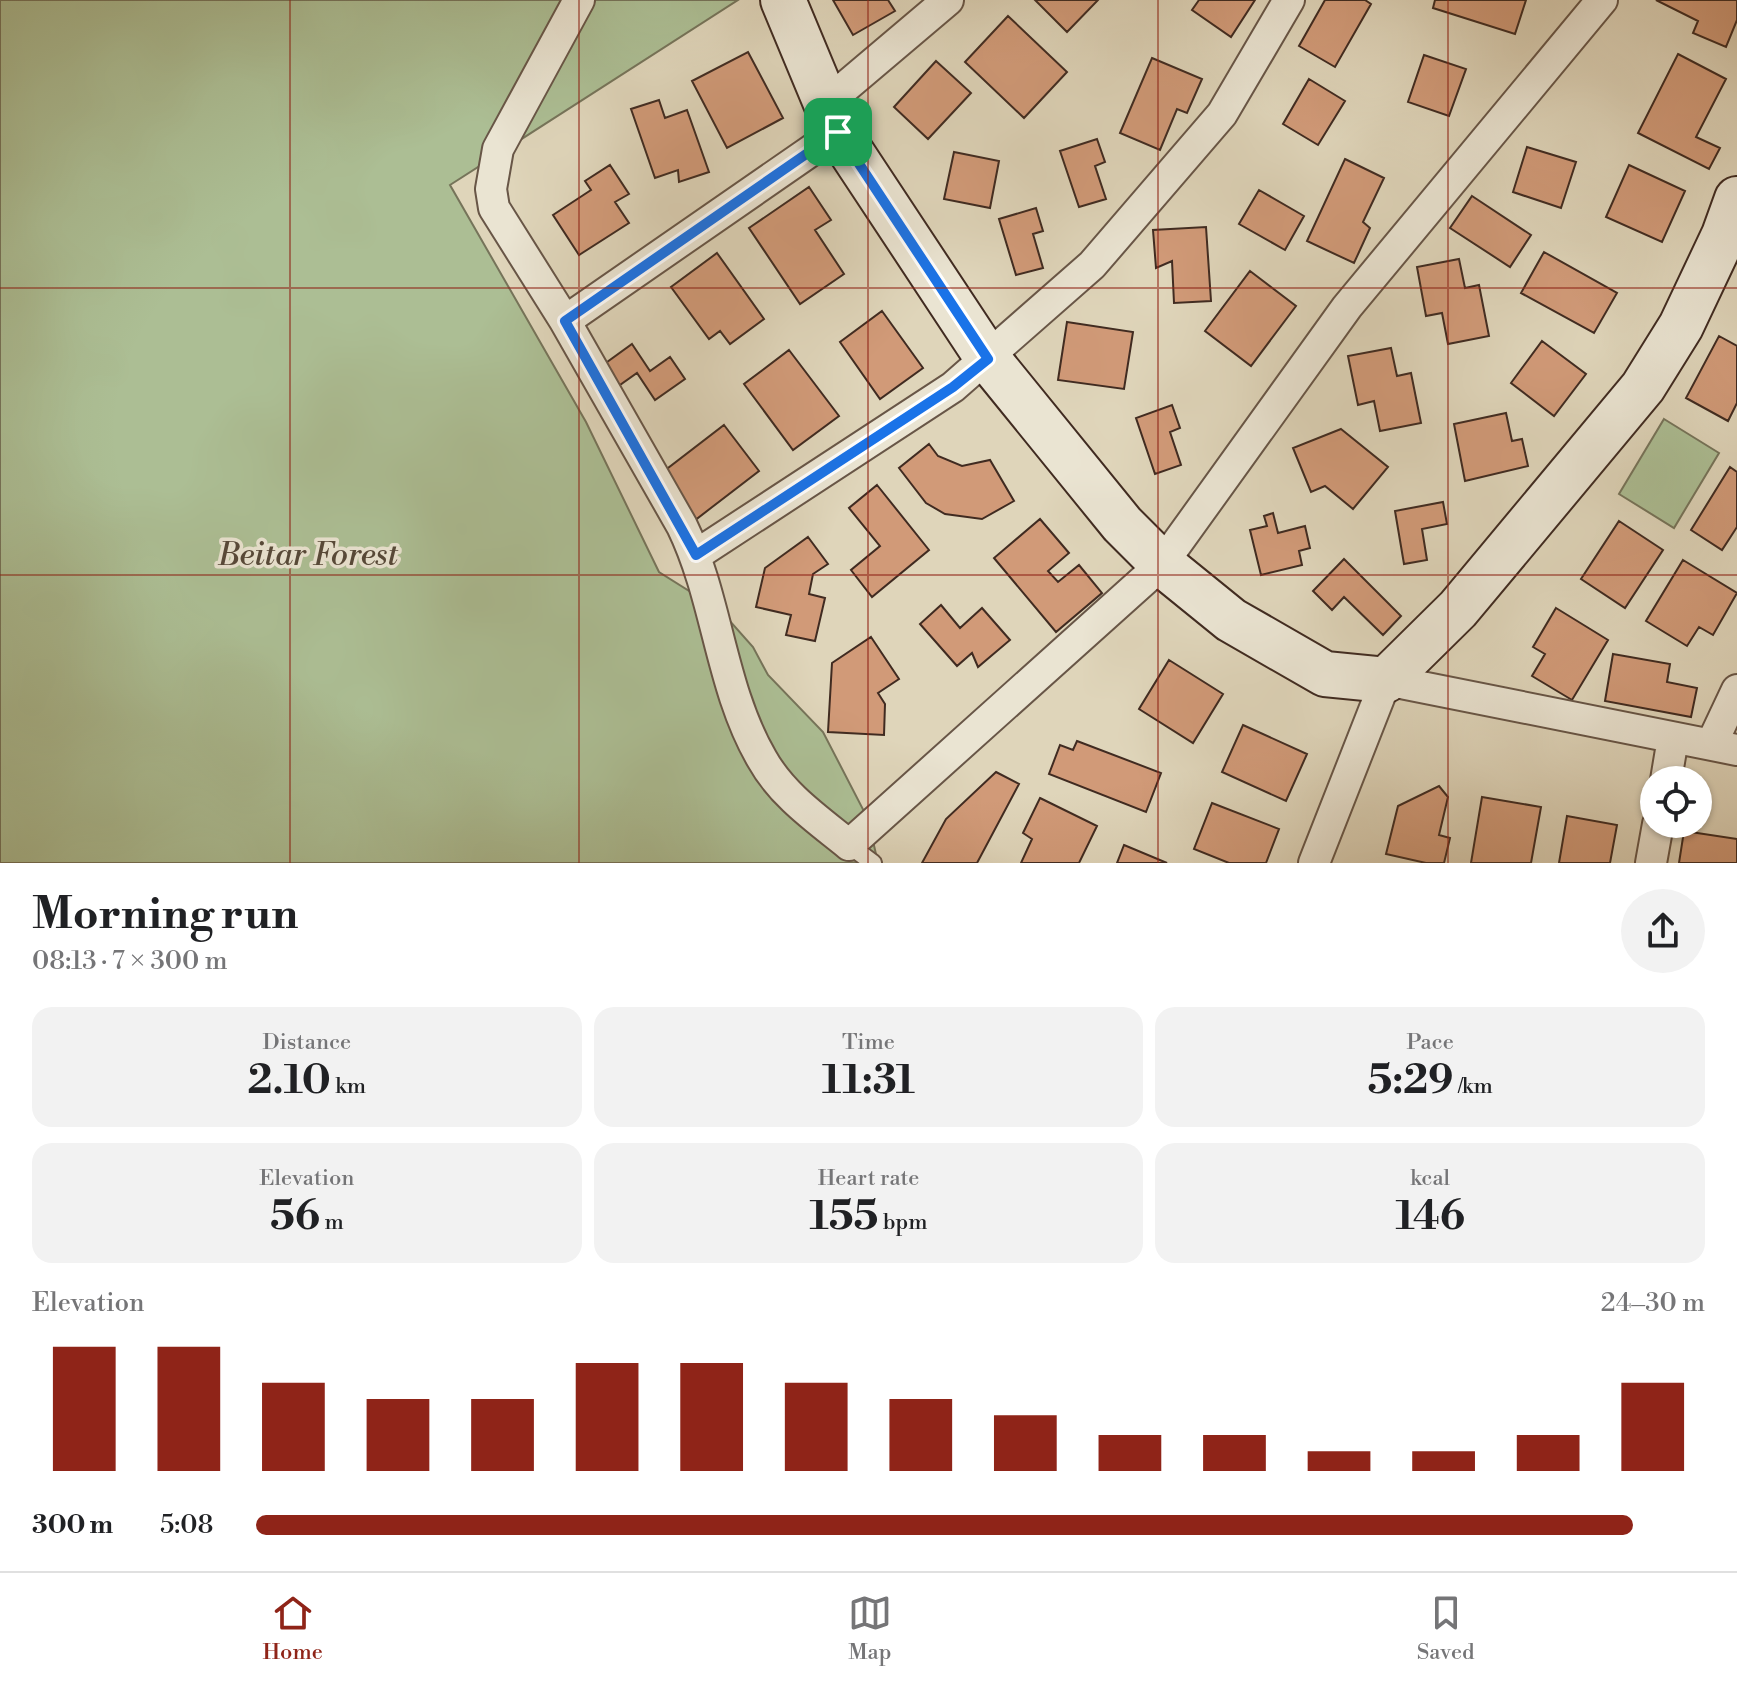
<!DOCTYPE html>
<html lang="en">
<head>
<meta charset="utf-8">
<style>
	:root { --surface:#fff; --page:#f2f2f2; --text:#202124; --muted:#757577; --line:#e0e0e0; --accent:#8f2418 }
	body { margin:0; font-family:"Libre Bodoni",serif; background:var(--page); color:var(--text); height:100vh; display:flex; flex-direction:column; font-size:30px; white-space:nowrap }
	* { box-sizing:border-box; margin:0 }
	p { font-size:26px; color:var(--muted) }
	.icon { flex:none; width:44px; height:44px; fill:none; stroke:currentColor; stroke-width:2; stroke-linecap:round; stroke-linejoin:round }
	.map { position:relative; height:863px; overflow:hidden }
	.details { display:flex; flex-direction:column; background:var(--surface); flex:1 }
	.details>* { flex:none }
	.fabs { position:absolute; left:1640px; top:766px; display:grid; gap:16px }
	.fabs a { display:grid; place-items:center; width:72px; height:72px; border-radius:50%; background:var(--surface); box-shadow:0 2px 6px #0004; font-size:40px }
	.pin { position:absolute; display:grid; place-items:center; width:68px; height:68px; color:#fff; margin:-34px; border-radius:16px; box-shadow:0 4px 12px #0006 }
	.round { display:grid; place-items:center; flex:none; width:84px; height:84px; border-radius:42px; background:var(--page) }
	.summary { display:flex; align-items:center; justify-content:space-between; height:136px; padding:0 32px }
	h1 { font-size:44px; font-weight:700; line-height:60px }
	.stats { display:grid; grid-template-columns:repeat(3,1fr); gap:12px; height:136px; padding:8px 32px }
	.stats div { display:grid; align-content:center; border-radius:20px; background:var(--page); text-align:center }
	.stats b { font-size:40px; font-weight:700 }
	.stats small { font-size:22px; font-weight:400 }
	.stats p { font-size:22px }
	.chart { height:224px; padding:16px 32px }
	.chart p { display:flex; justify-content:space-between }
	.chart svg { width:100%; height:144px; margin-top:8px; stroke:var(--accent); stroke-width:6 }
	ul { padding:0 32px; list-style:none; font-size:26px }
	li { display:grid; grid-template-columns:128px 96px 1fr; align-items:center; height:60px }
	li i { height:20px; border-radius:10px; background:var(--accent) }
	.dock { display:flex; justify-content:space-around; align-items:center; height:112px; border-top:2px solid var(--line); background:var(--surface); font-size:22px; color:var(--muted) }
	.dock a { display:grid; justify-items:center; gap:4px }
	.dock .current { color:var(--accent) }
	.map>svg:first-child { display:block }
	.green { fill:#acbe94; stroke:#76745a; stroke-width:2 }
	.building { fill:#d19a78; stroke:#402b21; stroke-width:2 }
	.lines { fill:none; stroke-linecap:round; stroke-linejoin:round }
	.lane-casing { stroke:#685647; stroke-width:20 }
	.street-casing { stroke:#685647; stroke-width:34 }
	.secondary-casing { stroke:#402b21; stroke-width:48 }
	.lane { stroke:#eae4d2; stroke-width:16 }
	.street { stroke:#eae4d2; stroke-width:30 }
	.secondary { stroke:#eae4d2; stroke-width:44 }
	.route-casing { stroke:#fff; stroke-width:16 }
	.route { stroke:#1a73e8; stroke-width:10 }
	.grid { fill:none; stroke:#8f2418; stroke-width:2; stroke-opacity:0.55 }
	.labels { text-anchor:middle; stroke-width:7; stroke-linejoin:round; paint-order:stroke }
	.park-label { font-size:32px; font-style:italic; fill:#564838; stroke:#eae4d2 }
</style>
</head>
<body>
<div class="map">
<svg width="1737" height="863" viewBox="0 0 1737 863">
	<rect width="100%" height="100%" fill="#dfd5ba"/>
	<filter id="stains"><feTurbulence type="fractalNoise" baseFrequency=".0025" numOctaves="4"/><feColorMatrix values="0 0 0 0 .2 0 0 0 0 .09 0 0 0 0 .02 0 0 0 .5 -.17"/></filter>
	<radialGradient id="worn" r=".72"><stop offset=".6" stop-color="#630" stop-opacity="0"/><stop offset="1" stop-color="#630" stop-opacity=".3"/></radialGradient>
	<path class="green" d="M0 0H738L450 185 586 422 659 572 721 611 753 647 768 675 823 732 868 819 878 863H0Z
		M1664 419 1719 453 1674 528 1619 494Z"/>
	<path class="building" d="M833 0H888L895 11 853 35Z
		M1035 0H1098L1067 32Z
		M1199 0H1255L1231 37 1192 10Z
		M1325 0H1365L1371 4 1335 67 1299 46Z
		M1435 0H1526L1515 34 1433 8Z
		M1656 0H1737V20L1726 47 1693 33 1698 21Z
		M1008 16 1067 72 1024 118 965 62Z
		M748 52 783 118 727 148 692 81Z
		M1678 54 1726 79 1696 137 1720 148 1709 169 1638 133Z
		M1424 55 1466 69 1449 116 1408 102Z
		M1152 58 1202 79 1187 113 1177 109 1160 150 1120 133Z
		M936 61 971 93 928 139 894 107Z
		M1309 79 1345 101 1318 145 1283 124Z
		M659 100 665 118 687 110 709 172 679 182 678 170 655 178 631 109Z
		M1097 139 1105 162 1095 166 1106 199 1079 207 1060 151Z
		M1527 147 1576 162 1561 208 1513 192Z
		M954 152 999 161 990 208 944 199Z
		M1345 159 1384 178 1363 222 1370 228 1354 263 1307 241Z
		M610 165 629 194 615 202 629 223 579 255 553 215 591 190 585 181Z
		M1629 165 1685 191 1662 242 1606 217Z
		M809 187 831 220 815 230 844 274 800 304 749 228Z
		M1259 190 1304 216 1285 250 1239 224Z
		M1472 196 1531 235 1510 267 1450 228Z
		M1036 208 1043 231 1033 234 1043 268 1016 275 999 219Z
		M1206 227 1211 301 1174 303 1172 261 1156 268 1153 230Z
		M1544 252 1617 293 1594 333 1521 293Z
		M717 253 764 319 730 344 720 331 709 339 671 287Z
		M1459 259 1465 288 1479 285 1489 336 1448 344 1442 313 1426 316 1417 267Z
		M1250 271 1296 306 1251 366 1205 331Z
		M882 311 923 368 880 399 840 342Z
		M1067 322 1133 332 1124 389 1058 380Z
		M1719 336 1737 346V403L1728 421 1686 398Z
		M1542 341 1586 374 1554 416 1511 383Z
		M632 344 650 371 670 357 685 379 655 400 637 373 617 387 603 365Z
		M1391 348 1397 376 1411 373 1421 423 1380 431 1374 401 1358 405 1348 356Z
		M789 350 839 416 793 450 744 384Z
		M1172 405 1180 428 1170 432 1181 465 1155 474 1136 418Z
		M1506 413 1512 441 1522 439 1528 466 1465 481 1454 424Z
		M724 425 759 471 694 521 659 475Z
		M1341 429 1388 467 1353 509 1325 486 1311 492 1293 448Z
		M929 444 938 456 962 466 990 460 1014 501 982 519 945 514 926 503 899 468Z
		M1730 467 1737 472V527L1722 550 1691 530Z
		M877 485 929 550 872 597 851 570 880 546 849 508Z
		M1443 502 1447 524 1422 529 1427 560 1404 564 1395 511Z
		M1273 513 1278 533 1305 526 1310 548 1299 551 1302 565 1261 575 1250 530 1267 526 1264 516Z
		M1040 519 1069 553 1048 571 1058 582 1079 565 1102 593 1056 632 994 558Z
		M1619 521 1663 550 1625 608 1581 579Z
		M808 537 828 564 813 574 809 594 825 598 815 641 786 635 791 615 756 607 765 568Z
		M1344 559 1401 616 1383 635 1344 597 1332 610 1313 591Z
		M1683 560 1737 593 1713 635 1699 627 1687 646 1646 621Z
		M941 605 960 628 982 608 1010 640 978 667 972 653 957 666 920 624Z
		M1556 608 1608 640 1572 700 1532 676 1545 654 1533 647Z
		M871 637 899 679 878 693 885 704 884 735 828 732 832 663Z
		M1613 654 1670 664 1667 682 1697 688 1691 717 1605 701Z
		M1169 660 1223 694 1193 743 1139 709Z
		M1243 725 1307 754 1286 801 1222 772Z
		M1077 741 1161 773 1146 812 1049 774 1060 745 1073 750Z
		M996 772 1019 784 977 863H922L946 819Z
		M1439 786 1448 797 1439 835 1450 838 1444 863H1426L1386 854 1398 806Z
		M1482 797 1541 807 1531 863H1471Z
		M1040 798 1097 826 1079 863H1021L1032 839 1023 833Z
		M1212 803 1279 829 1266 863H1229L1194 849Z
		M1567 816 1617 825 1610 863H1559Z
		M1684 831 1737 839V863H1679Z
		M1124 845 1167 863H1117Z"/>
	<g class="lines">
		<g class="lane-casing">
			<path id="lane" d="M849 845 873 863"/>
		</g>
		<g class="street-casing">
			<path id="street" d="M579 0 498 149 491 189 494 208 565 321 682 526C718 600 720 687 762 759 782 795 817 819 849 845L1162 564 1347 307 1602 0
				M824 105 948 0
				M565 321 838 132
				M696 555 953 387 1092 265 1222 114 1289 0
				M1712 743 1737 690
				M1666 780 1673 738
				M1314 863 1386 680 1737 750
				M1651 863 1658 824"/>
		</g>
		<g class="secondary-casing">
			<path id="secondary" d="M783 0 838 132 988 359 1122 524 1162 564 1231 620 1325 674 1386 680 1458 609 1643 387 1681 326 1724 235 1737 199"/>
		</g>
		<use href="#lane" class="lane"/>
		<use href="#street" class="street"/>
		<use href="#secondary" class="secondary"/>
	</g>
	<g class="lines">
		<g class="route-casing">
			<path id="route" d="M838 132 988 359 953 387 696 555 565 321Z"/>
		</g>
		<use href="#route" class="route"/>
	</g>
	<path class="grid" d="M290 0V863M579 0V863M868 0V863M1158 0V863M1448 0V863M0 288H1737M0 575H1737"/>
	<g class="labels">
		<g class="park-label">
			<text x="308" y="565">Beitar Forest</text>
		</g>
	</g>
	<rect width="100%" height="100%" filter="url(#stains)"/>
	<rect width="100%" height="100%" fill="url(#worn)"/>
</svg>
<div class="fabs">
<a><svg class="icon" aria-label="locate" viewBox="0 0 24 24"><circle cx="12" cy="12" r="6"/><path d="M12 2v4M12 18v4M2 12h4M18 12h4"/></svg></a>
</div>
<div class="pin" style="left:838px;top:132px;background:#1e9e55"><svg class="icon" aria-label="arrive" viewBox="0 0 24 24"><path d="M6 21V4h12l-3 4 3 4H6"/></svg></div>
</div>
<section class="details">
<div class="summary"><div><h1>Morning run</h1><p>08:13 · 7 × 300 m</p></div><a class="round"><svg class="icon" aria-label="share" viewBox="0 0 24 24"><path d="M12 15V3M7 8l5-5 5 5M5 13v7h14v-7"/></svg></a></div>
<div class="stats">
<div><p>Distance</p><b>2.10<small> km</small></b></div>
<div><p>Time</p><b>11:31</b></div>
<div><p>Pace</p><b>5:29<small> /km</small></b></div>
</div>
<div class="stats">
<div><p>Elevation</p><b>56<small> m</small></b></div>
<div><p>Heart rate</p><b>155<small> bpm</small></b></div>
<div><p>kcal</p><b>146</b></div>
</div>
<div class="chart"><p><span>Elevation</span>24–30 m</p>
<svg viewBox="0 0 160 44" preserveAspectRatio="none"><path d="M5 44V6M15 44V6M25 44V17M35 44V22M45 44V22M55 44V11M65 44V11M75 44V17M85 44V22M95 44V27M105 44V33M115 44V33M125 44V38M135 44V38M145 44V33M155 44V17"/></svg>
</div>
<ul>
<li><b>300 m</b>5:08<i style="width:95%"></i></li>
</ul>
</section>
<nav class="dock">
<a class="current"><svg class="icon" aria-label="home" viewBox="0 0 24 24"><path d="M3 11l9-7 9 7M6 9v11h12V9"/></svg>Home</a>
<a><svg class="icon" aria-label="map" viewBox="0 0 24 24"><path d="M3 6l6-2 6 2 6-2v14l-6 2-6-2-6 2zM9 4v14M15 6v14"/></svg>Map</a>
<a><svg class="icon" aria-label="saved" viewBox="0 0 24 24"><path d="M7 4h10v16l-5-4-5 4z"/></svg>Saved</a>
</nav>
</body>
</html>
